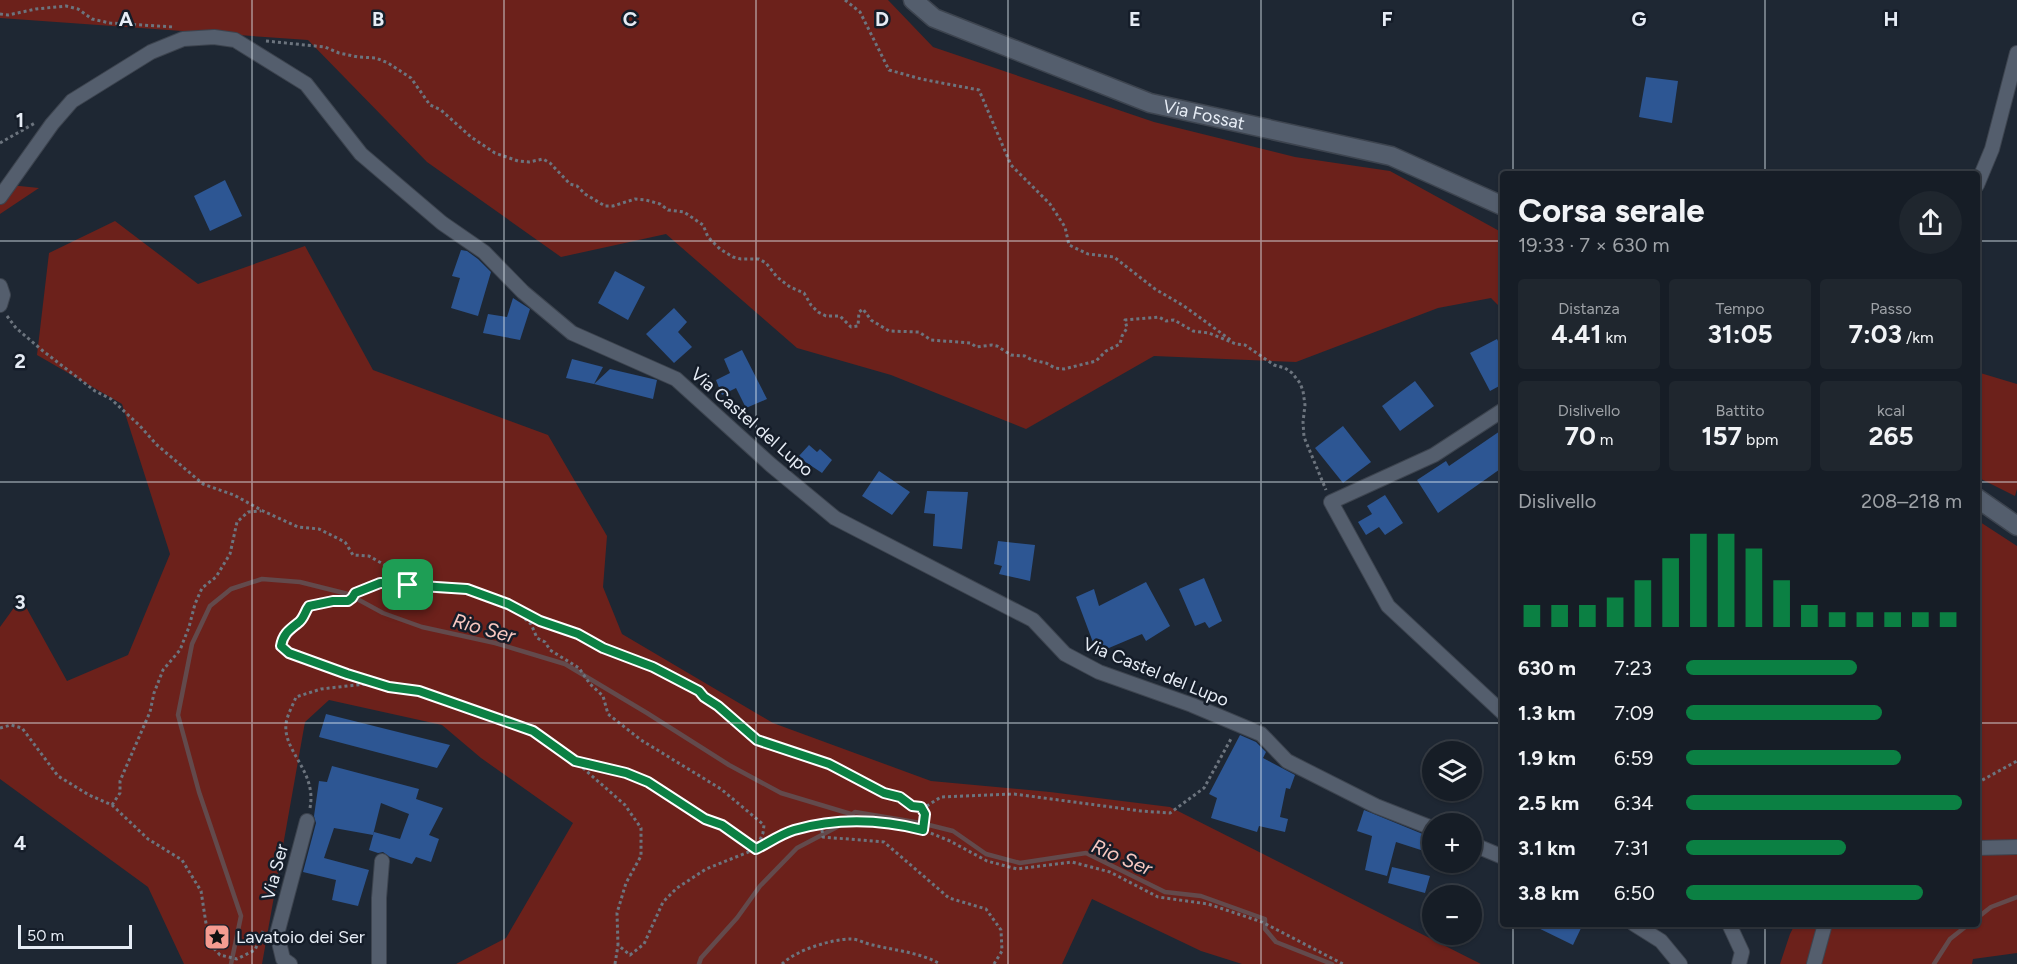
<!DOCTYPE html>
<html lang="it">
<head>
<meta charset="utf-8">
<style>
	:root { --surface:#161d26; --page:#1f262e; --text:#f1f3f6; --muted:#9ea2a7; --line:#353b43; --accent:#0b8043 }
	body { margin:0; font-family:Figtree,sans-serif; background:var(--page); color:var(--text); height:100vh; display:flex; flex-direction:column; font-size:22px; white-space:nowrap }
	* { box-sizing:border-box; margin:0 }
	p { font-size:20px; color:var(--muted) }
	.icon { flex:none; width:33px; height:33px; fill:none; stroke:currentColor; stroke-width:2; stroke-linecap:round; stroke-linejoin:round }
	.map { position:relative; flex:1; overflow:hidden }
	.details { position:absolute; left:1500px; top:171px; width:480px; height:756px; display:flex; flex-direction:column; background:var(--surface); border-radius:6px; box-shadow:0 2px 4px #0004,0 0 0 2px var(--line) }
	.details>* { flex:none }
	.buttons { position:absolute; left:1422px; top:741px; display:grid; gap:12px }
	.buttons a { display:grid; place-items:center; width:60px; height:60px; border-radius:50%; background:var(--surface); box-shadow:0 2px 4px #0004,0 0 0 2px var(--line); font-size:30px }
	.scale { position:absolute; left:18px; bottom:15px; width:114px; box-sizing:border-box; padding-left:6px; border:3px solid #e6ecf5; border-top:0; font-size:16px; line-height:21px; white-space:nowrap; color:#e6ecf5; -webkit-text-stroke:4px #151d29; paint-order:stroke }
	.pin { position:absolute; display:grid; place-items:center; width:51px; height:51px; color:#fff; margin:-26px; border-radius:12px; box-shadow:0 3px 9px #0006 }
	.round { display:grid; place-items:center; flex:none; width:63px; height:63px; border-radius:32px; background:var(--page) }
	.overview { display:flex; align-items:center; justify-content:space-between; height:102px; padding:0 18px }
	h1 { font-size:33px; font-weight:700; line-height:45px }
	.stats { display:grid; grid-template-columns:repeat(3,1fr); gap:9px; height:102px; padding:6px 18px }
	.stats div { display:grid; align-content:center; border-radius:6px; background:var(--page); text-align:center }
	.stats b { font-size:26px; font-weight:700 }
	.stats small { font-size:16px; font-weight:400 }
	.stats p { font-size:16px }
	.chart { height:168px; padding:12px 18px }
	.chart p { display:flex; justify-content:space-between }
	.chart svg { width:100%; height:108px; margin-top:6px; stroke:var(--accent); stroke-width:6 }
	ul { padding:0 18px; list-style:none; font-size:20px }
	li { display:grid; grid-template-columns:96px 72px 1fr; align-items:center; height:45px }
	li i { height:15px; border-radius:8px; background:var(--accent) }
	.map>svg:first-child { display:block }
	.green { fill:#6c211b }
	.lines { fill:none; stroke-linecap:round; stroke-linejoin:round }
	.stream { stroke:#634a4c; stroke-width:4.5 }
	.building { fill:#2d5693 }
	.minor-casing { stroke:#3d444f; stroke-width:16 }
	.tertiary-casing { stroke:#3d444f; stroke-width:21 }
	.path { stroke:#6c747e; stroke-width:3; stroke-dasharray:3 3; stroke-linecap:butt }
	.minor { stroke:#545e6d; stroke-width:14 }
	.tertiary { stroke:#545e6d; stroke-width:18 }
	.route-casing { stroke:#fff; stroke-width:12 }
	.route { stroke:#0b8043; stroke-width:8 }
	.grid { fill:none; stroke:#e6ecf5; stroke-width:1.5; stroke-opacity:0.55 }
	.labels { text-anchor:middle; stroke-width:5; stroke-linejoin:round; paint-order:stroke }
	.street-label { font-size:18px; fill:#e6ecf5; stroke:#151d29 }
	.poi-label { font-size:18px; fill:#e6ecf5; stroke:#151d29; text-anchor:start }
	.water-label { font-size:20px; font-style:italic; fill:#f8c8c1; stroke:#151d29 }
	.grid-label { font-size:20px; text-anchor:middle; font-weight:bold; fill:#e6ecf5; stroke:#151d29; stroke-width:5; stroke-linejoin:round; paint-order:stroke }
</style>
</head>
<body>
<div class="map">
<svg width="2017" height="964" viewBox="0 0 2017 964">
	<rect width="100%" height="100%" fill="#1e2733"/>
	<path class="green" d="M0 0H888L933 47 1154 122 1295 157 1390 171 1503 233V310L1491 298 1438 308 1296 362 1154 356 1026 429 891 375 797 348 666 234 561 257 427 162 308 40 0 18Z
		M0 184 39 188 0 214Z
		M115 221 198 284 305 246 373 370 548 435 607 536 603 587 622 634 773 723 931 781 1050 792 1170 807 1481 964H1242L1201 951 1092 899 1062 964H456L506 938 573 823 481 758 442 725 329 700 305 722 262 964H184L148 887 0 779V627L21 598 67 681 128 655 170 554 122 404 37 355 49 253Z
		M1977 372 2017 384V489L2015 496 1977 477Z
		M1977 520 2017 546V953L1973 959 1972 964H1780L1790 934 1795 924H1977Z"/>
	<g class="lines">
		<path class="stream" d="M1977 918 1991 907 2017 897
			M231 964 241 916 199 792 178 715 192 644 210 606 231 589 262 579 300 582 348 594 383 613 422 627 495 643 565 664 647 713 729 765 781 793 851 814
			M699 964 701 958 737 918 760 886 797 848 837 827 855 812 921 823 953 831 986 854 1020 863 1086 853 1165 892 1201 896 1265 919V929L1276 942 1332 964
			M1934 964 1950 939 1969 924"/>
	</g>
	<path class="building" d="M1646 77 1678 81 1672 123 1639 117Z
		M225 180 242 216 210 231 194 196Z
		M461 250 467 251 478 259 491 272 478 316 451 308 460 278 452 276Z
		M615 271 645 287 628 320 598 303Z
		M513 298 530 309 520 340 483 333 488 314 507 317Z
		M674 308 687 322 678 332 692 347 674 363 646 334Z
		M1497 339 1503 351V384L1490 391 1470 353Z
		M742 350 767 399 746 408 736 388 722 395 716 380 730 373 724 359Z
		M572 359 603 367 594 384 566 378Z
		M610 369 657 380 653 399 594 384Z
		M1415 381 1434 406 1400 431 1382 406Z
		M1343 426 1371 462 1343 483 1315 448Z
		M1503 429V467L1438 513 1417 480 1446 461 1449 466Z
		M809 445 817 452 820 449 832 460 822 473 798 457Z
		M879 471 910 492 892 515 862 496Z
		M927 491 968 492 962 549 933 546 935 514 924 513Z
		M1385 495 1403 523 1385 535 1379 527 1366 535 1358 522 1372 514 1367 506Z
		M998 541 1035 545 1030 581 999 574 1002 566 994 564Z
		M1204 578 1222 621 1209 628 1205 622 1195 626 1179 589Z
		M1146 582 1170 626 1146 641 1142 634 1097 653 1076 597 1094 589 1099 606Z
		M326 714 450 745 437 768 319 737Z
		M1240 735 1256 742 1266 752 1263 758 1295 775 1290 789 1286 788 1280 817 1288 819 1285 832 1259 826 1257 832 1211 818 1217 798 1209 794Z
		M332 766 419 789 416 799 443 808 429 835 439 839 431 862 416 857 412 864 390 857 383 852 378 853 369 850 374 832 400 839 409 814 381 803 373 835 334 828 324 858 369 870 358 906 332 900 336 880 303 872 316 823 314 816 319 781 327 782Z
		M1364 810 1430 837 1424 851 1396 842 1387 876 1365 870 1372 836 1357 831Z
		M1392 867 1430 876 1425 893 1388 883Z
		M1530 924H1583L1573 945Z"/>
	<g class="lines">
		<g class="minor-casing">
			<path id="minor" d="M1977 185 1992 149 2017 53
				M0 197 52 124 72 101 151 52 183 39 214 37 235 40 306 84 361 154 442 223 484 252 523 292 572 333 676 379 771 465 835 518 1033 620 1065 654 1099 672 1192 705 1261 734 1287 761 1376 806 1432 828
				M0 286 3 295 0 305
				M1503 410 1434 455 1331 502 1388 606 1503 713
				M1472 844 1503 857
				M1977 848 2017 847
				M1634 924 1661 941 1680 964
				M1729 924 1742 952 1739 964
				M290 964 283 959 277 934 307 821
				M379 964V898L382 861
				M1814 964 1825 924"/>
		</g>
		<g class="tertiary-casing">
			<g id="tertiary">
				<path id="s1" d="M913 0 934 18 1150 103 1391 156 1503 206"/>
				<path d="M1977 498 2017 526"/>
			</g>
		</g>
		<path class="path" d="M845 0 860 12 889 70 921 79 979 90 1011 165 1050 204 1065 227 1069 245 1088 254 1114 257 1155 289 1184 306 1232 341
			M0 14 8 15 36 9 66 6 78 9 92 19 110 23 174 27
			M266 41 325 47 339 53 358 57 376 58 388 63 411 78 430 105 441 110 471 137 495 153 518 161 529 162 543 159 550 163 570 184 577 186 585 194 605 206H613L635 199 646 200 660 204 668 210 684 212 703 225 708 237 720 249 733 257 741 259H759L766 263 777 277 790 287 804 293 811 305 818 312 826 316H840L851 327 858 326 859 312 863 309 871 320 889 331 919 332 931 340 971 343 976 347 992 345 997 346 1011 355 1025 356 1032 360 1046 363 1055 368 1064 369 1096 361 1106 351 1120 344 1122 336 1127 328 1125 320 1159 317 1166 321 1174 320 1193 331 1209 333 1236 344 1245 345 1274 365 1285 368 1292 373 1300 383 1303 391 1305 405 1303 422 1304 437 1326 490
			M0 143 35 123
			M7 316 16 328 43 351 95 391 111 399 139 425 157 445 203 484 234 495 263 511 298 527 319 529 345 542 353 555 369 556 421 586 467 589 497 599 520 609 540 621 578 634 603 648 653 667 699 691 704 697 718 706 757 740 829 764 884 793C899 794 907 805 921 807L925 814
			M511 607 531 624 537 638 545 642 550 650 579 668 590 684 603 696 608 714 641 740 721 789 764 825 763 833 756 849 722 825 705 819 648 782 626 773 576 761
			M381 685 289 653 281 646C284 634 289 630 298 623 304 619 305 611 309 606L333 601H348L352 599 355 593C365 591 373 584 384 583 394 581 404 586 414 584
			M0 728 11 725 22 728 58 776 89 795 112 805 148 839 182 860 201 891 209 943 220 955 237 959 255 950 263 931
			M1977 783 2017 761
			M112 805 120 793V781L150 712 154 693 163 670 180 650 189 627 195 604 202 588 216 577 230 554 237 522 248 512 261 511
			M310 808C317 771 283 752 286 724 287 715 293 705 296 697L321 689 365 684 419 691 533 731 575 761 625 805 641 828V856L626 883 617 913 618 945 630 955 644 944 663 902 677 888 706 869 756 849 791 831 821 824 859 820 907 826 923 830 950 841 987 861 1017 869 1072 862 1110 872 1158 897 1208 904 1262 922 1343 964
			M821 824 823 837 884 842 949 898 986 909 1001 930 1002 951 994 964
			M923 829 925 807 941 797 1014 794 1141 811 1170 813 1204 788 1232 737
			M615 964 618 945
			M782 964C796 950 832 939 851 939 858 939 866 944 873 945 897 951 919 952 940 964"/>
		<use href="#minor" class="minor"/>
		<use href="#tertiary" class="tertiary"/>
	</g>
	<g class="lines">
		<g class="route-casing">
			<path id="route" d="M380 583H399L408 585 414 584 421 586 467 589 508 604 540 621 578 634 603 648 653 667 699 691 704 697 718 706 757 740 829 764 884 793 900 797 912 806 921 807 925 814 923 830C880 819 836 818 794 830 781 834 768 843 756 849L722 825 705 819 648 782 626 773 575 761 533 731 419 691 389 687 347 674 289 653 281 646C283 634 289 630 298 623 304 619 305 611 309 606L333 601H348L352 598 355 593Z"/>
		</g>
		<use href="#route" class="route"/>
	</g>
	<path class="grid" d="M252 0V964M504 0V964M756 0V964M1008 0V964M1261 0V964M1513 0V174M1765 0V174M0 241H1503M1977 241H2017M0 482H1503M1977 482H2017M0 723H1503M1977 723H2017M1513 924V964M1765 924V964"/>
	<defs>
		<g id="sight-square" transform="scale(1.35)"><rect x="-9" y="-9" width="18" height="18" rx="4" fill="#f59c91" stroke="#151d29"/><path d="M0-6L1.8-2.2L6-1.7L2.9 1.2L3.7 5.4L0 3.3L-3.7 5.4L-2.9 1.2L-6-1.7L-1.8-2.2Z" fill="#111"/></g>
	</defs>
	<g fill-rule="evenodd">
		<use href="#sight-square" x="217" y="937"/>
	</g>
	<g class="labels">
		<g class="street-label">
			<text dy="6" stroke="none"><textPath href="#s1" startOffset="315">Via Fossat</textPath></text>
			<text transform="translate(752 422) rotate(41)" y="6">Via Castel del Lupo</text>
			<text transform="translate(1156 672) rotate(22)" y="6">Via Castel del Lupo</text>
			<text transform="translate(275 872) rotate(-75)" y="6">Via Ser</text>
		</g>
		<g class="poi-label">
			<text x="236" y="943">Lavatoio dei Ser</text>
		</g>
		<g class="water-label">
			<text transform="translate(484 628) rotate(15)" y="7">Rio Ser</text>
			<text transform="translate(1122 857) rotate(23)" y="7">Rio Ser</text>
		</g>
	</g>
	<g class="grid-label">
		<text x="126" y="26">A</text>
		<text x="378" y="26">B</text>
		<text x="630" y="26">C</text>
		<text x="882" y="26">D</text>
		<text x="1135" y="26">E</text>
		<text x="1387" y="26">F</text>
		<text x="1639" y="26">G</text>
		<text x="1891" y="26">H</text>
		<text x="20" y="127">1</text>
		<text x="20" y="368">2</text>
		<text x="20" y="609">3</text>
		<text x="20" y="850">4</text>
	</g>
</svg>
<div class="buttons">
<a><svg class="icon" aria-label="layers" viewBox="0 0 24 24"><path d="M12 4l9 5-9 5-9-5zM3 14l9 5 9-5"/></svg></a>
<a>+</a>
<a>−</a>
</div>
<div class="scale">50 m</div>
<div class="pin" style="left:408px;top:585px;background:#1e9e55"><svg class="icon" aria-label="arrive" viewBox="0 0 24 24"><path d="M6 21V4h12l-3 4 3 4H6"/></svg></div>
<section class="details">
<div class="overview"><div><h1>Corsa serale</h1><p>19:33 · 7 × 630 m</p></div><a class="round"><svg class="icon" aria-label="share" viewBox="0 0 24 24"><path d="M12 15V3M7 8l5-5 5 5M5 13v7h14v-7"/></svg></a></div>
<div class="stats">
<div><p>Distanza</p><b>4.41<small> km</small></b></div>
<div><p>Tempo</p><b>31:05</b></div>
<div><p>Passo</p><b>7:03<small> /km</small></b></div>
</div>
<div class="stats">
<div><p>Dislivello</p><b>70<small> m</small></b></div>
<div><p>Battito</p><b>157<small> bpm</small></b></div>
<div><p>kcal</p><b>265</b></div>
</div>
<div class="chart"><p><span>Dislivello</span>208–218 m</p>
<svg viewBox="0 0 160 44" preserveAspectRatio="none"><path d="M5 44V35M15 44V35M25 44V35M35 44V32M45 44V25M55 44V16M65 44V6M75 44V6M85 44V12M95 44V25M105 44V35M115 44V38M125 44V38M135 44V38M145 44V38M155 44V38"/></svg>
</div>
<ul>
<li><b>630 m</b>7:23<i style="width:62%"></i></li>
<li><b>1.3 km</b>7:09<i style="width:71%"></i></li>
<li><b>1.9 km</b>6:59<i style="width:78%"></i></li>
<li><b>2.5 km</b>6:34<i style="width:100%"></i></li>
<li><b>3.1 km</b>7:31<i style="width:58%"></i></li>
<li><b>3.8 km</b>6:50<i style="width:86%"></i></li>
</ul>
</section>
</div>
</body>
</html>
